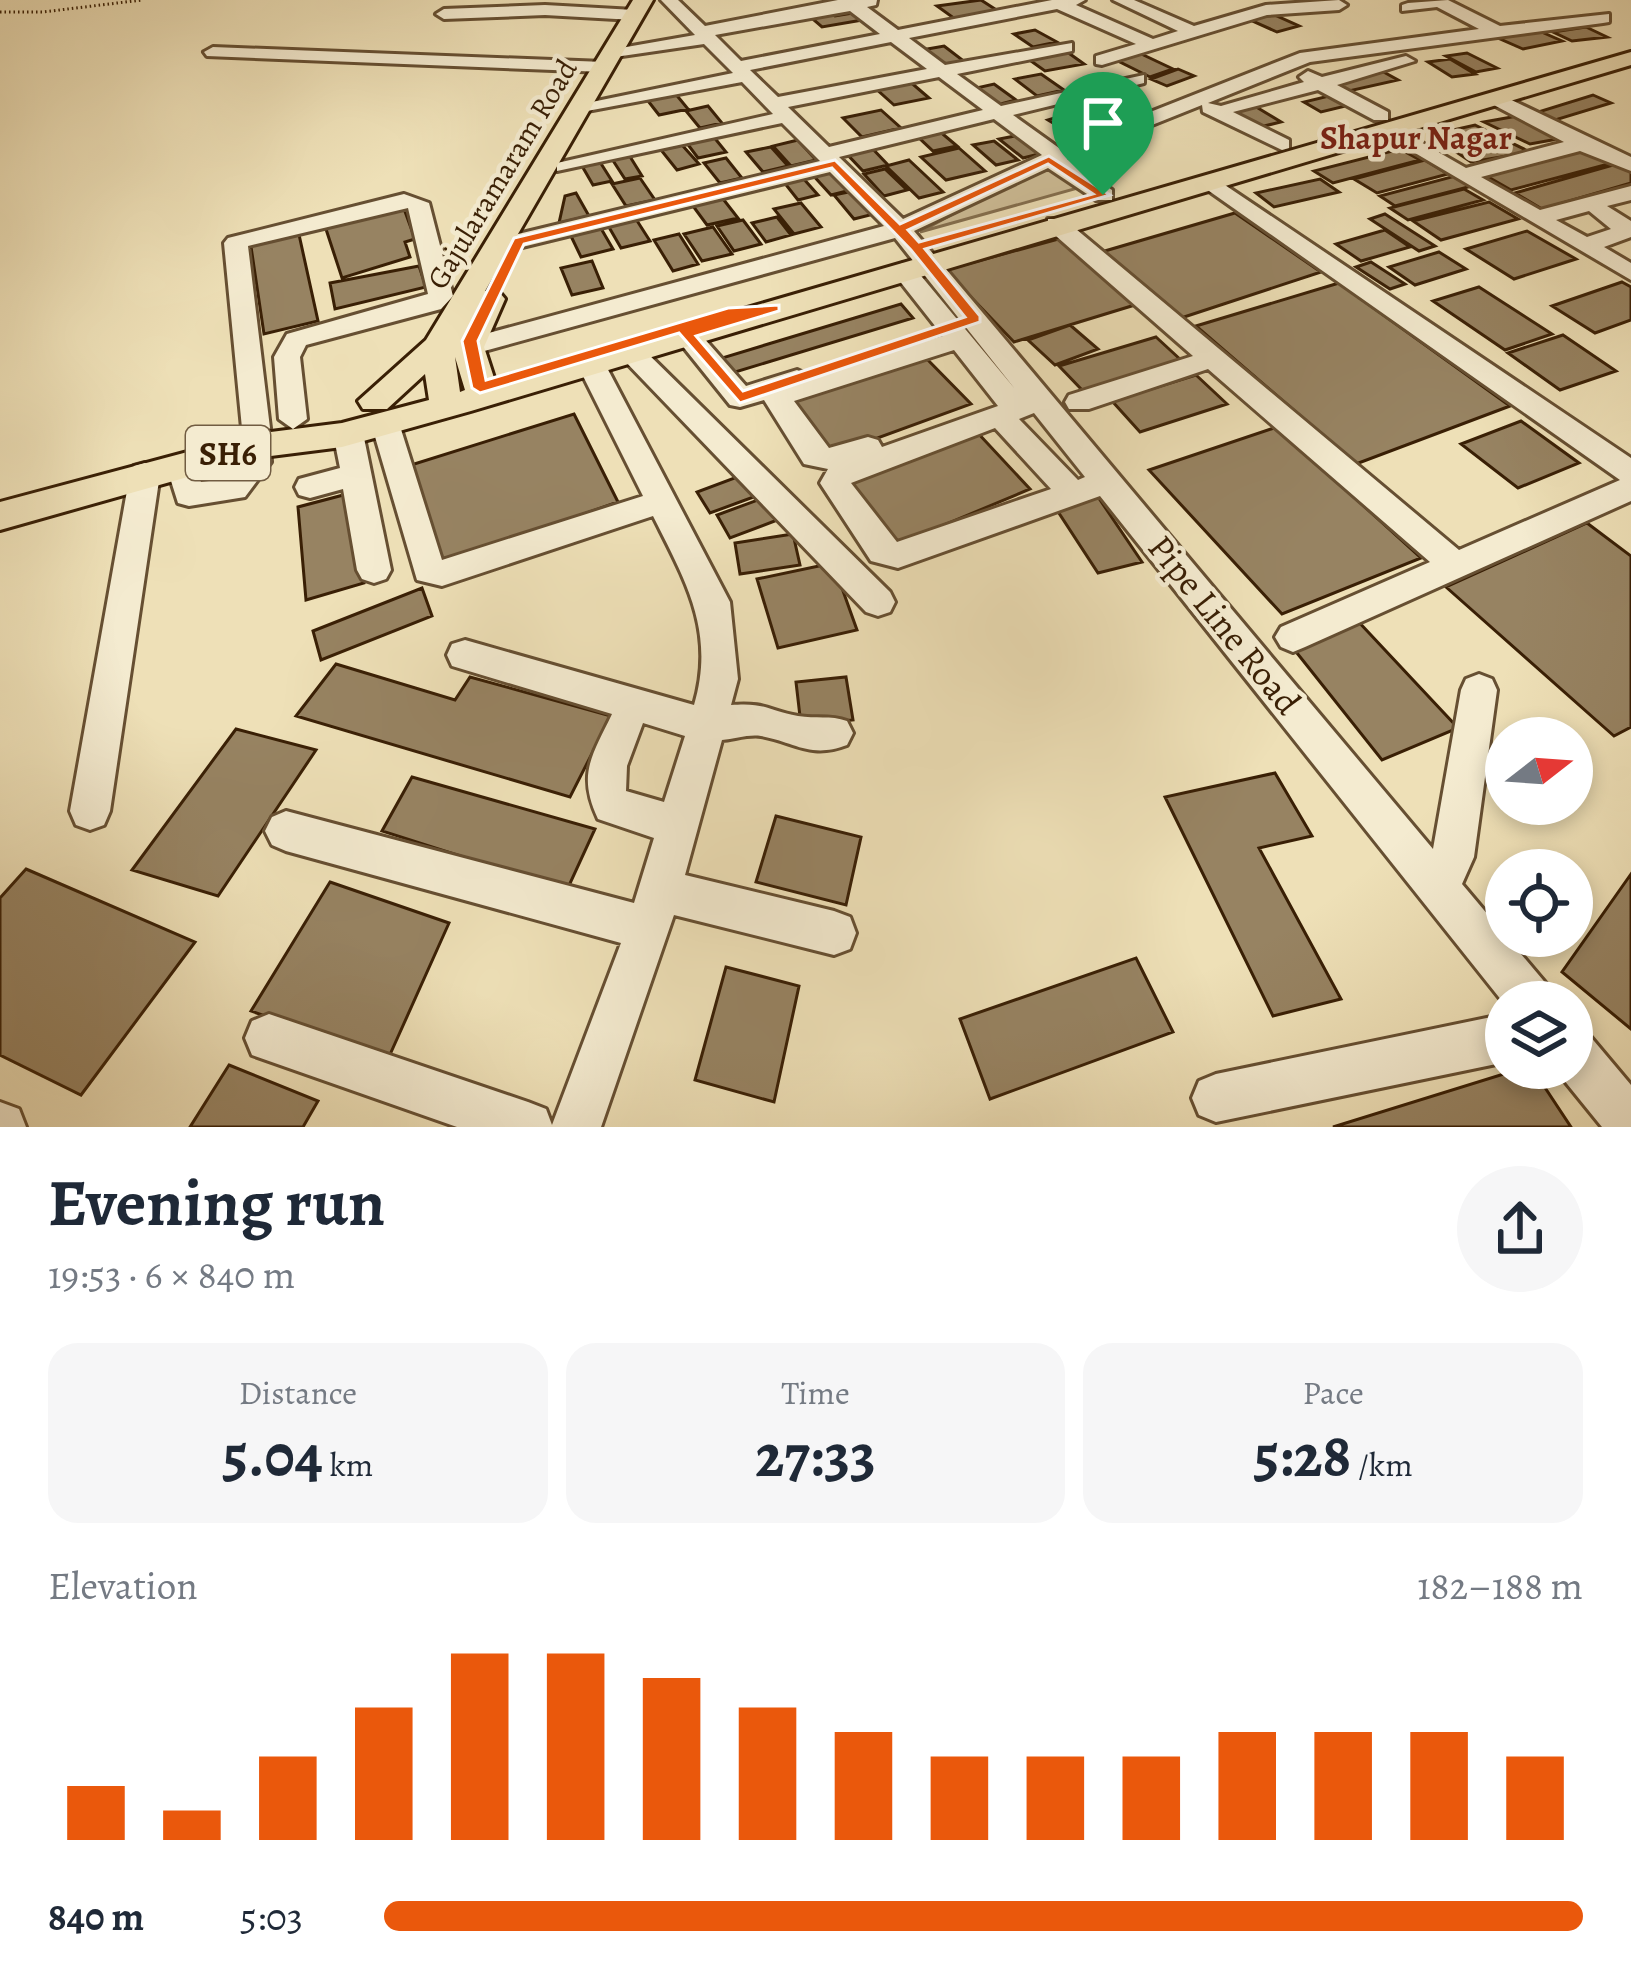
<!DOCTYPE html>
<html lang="en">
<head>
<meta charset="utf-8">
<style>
	:root { --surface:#fff; --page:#f6f6f7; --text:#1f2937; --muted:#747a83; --accent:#ea580c }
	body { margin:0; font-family:Alegreya,serif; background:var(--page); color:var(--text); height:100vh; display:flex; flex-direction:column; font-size:45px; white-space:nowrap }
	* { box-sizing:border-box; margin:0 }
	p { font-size:39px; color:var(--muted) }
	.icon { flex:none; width:66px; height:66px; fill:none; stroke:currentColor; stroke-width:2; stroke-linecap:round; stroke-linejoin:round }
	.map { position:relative; height:1127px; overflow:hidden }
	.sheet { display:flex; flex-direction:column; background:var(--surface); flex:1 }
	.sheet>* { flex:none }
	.needle { width:78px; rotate:73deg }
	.controls { position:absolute; left:1485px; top:717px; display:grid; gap:24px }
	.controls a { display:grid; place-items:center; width:108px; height:108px; border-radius:50%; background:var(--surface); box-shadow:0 6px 18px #0003; font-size:60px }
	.pin { position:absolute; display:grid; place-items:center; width:102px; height:102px; color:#fff; margin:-123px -51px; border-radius:50% 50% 50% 0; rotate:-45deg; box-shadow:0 0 12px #0007 }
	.pin .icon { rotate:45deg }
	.round { display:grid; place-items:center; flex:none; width:126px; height:126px; border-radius:63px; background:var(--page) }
	.summary { display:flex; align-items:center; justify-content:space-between; height:204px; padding:0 48px }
	h1 { font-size:66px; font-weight:700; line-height:90px }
	.stats { display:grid; grid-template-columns:repeat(3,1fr); gap:18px; height:204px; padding:12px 48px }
	.stats div { display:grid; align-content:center; border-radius:30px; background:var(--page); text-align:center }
	.stats b { font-size:60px; font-weight:700 }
	.stats small { font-size:33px; font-weight:400 }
	.stats p { font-size:33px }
	.chart { height:336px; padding:24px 48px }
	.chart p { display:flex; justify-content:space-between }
	.chart svg { width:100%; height:216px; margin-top:12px; stroke:var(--accent); stroke-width:6 }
	ul { padding:0 48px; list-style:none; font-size:39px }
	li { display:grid; grid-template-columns:192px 144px 1fr; align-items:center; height:90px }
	li i { height:30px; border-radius:15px; background:var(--accent) }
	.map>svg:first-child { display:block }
	.green { fill:#cfbf99; stroke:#846f4f; stroke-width:3 }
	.building { fill:#978362; stroke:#391f05; stroke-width:3 }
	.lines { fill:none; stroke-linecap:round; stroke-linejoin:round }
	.minor-casing { stroke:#664f32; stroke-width:6 }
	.major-casing { stroke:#391f05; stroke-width:6 }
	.path { stroke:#391f05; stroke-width:3; stroke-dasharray:1.5 3; stroke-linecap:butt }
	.minor { fill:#f4ebd0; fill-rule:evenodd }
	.major { fill:#eee0b7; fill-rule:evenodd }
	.route { fill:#ea580c; stroke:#fff; stroke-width:3; fill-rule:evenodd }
	.labels { text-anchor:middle; stroke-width:9; stroke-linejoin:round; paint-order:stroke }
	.far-street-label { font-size:30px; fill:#391f05; stroke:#f4ebd0 }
	.far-neighbourhood-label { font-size:33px; font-weight:bold; fill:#7a1f14; stroke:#f4ebd0 }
	.shield { fill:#f4ebd0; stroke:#715c42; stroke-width:3 }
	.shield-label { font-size:33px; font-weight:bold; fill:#391f05 }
	.street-label { font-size:36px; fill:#391f05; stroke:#f4ebd0 }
</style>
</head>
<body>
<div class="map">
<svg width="1631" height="1127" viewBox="0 0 1631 1127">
	<rect width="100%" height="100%" fill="#eee0b7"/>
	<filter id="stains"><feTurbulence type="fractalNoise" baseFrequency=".00167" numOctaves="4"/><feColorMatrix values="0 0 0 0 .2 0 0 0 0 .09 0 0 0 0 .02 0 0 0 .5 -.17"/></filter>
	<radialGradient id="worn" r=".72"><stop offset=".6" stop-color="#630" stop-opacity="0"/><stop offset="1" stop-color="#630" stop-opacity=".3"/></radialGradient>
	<path class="green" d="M1048 162 1085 186 920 232Z"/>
	<path class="building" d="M981 0 998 11 955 19 937 6Z
		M828 11 835 16 859 12 868 19 822 27 807 14Z
		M1268 12 1299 26 1277 32 1246 18Z
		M1586 27 1607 37 1572 41 1553 32Z
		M1035 30 1057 42 1033 47 1014 34Z
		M1537 30 1562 41 1523 49 1498 38Z
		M944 46 965 62 942 66 922 50Z
		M1063 49 1084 64 1045 71 1024 56Z
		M1135 51 1173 69 1150 77 1112 58Z
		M1467 53 1497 68 1476 72 1446 56Z
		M1450 59 1475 74 1452 77 1428 62Z
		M1178 69 1194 76 1167 86 1151 79Z
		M1380 70 1398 80 1340 93 1322 83Z
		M1041 74 1064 90 1037 96 1015 79Z
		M908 80 929 98 894 105 874 87Z
		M994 84 1016 100 993 106 972 89Z
		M674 92 688 109 659 115 645 97Z
		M1337 94 1354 104 1321 112 1304 102Z
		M1593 95 1611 103 1552 121 1535 113Z
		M1253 105 1281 122 1256 128 1228 110Z
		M708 106 722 123 700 128 686 111Z
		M881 110 901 128 862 137 843 118Z
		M1068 114 1095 130 1075 136 1048 120Z
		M1517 116 1563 138 1530 144 1484 122Z
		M1475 125 1530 152 1471 162 1431 135Z
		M938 130 957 146 933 151 916 135Z
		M1020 135 1043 153 1023 158 999 139Z
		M713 136 726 152 698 158 686 142Z
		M798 140 816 160 791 166 773 146Z
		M994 141 1018 160 996 165 973 145Z
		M682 145 699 164 677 170 661 150Z
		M869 145 888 165 863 171 844 151Z
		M1584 146 1616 162 1511 190 1483 174Z
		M771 147 788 166 763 172 746 152Z
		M959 148 985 171 946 180 921 157Z
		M1400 149 1420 160 1333 183 1314 171Z
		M629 155 642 176 625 179 612 159Z
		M726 158 742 178 720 183 704 163Z
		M909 160 943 192 919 198 886 166Z
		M1425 160 1448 174 1377 193 1354 179Z
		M600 162 612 181 593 185 582 166Z
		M1620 163 1631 169V183L1542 209 1515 193Z
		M834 167 855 189 831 195 811 173Z
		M885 169 907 190 884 196 864 174Z
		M1455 176 1472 186 1395 206 1380 196Z
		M802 177 818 195 798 200 783 181Z
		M640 178 655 200 626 206 612 184Z
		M1320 179 1339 192 1274 207 1256 193Z
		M1464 189 1483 200 1408 220 1390 208Z
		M858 190 878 213 854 219 834 195Z
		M576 193 589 216 559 223 565 196Z
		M720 195 738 218 707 225 690 202Z
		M1489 202 1518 219 1441 240 1413 221Z
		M801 203 821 227 794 234 774 209Z
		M403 206 415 239 405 242 410 257 342 278 324 223Z
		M1235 213 1321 272 1178 319 1098 253Z
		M1385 214 1435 246 1419 251 1370 219Z
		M634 216 650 241 621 248 606 222Z
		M777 217 791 235 766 242 752 223Z
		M743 220 761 244 734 251 717 226Z
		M599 225 613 249 581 257 569 232Z
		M713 227 732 254 702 261 684 234Z
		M298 230 318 321 264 334 250 240Z
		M1385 230 1410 247 1361 261 1336 244Z
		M1527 231 1576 259 1514 279 1466 249Z
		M679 234 698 264 673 271 654 240Z
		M1062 238 1138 304 1014 342 945 270Z
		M1439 252 1466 269 1415 285 1389 267Z
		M592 261 603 288 572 295 561 268Z
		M1371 262 1405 284 1390 289 1356 267Z
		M419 266 426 287 335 309 330 283Z
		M1622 282 1631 287V320L1595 333 1552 306Z
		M1339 283 1510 406 1356 464 1196 326Z
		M1479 287 1552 334 1505 350 1433 301Z
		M901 304 913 318 732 373 722 358Z
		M1070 325 1098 349 1055 365 1028 340Z
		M1563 335 1616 371 1560 390 1508 353Z
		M1156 337 1182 361 1084 392 1059 366Z
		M923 355 971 404 831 455 784 401Z
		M1196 375 1227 404 1140 432 1112 401Z
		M574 414 618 502 441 564 411 465Z
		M1521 421 1579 463 1518 488 1461 444Z
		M1277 427 1421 558 1282 614 1149 470Z
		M975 430 1030 489 894 546 844 480Z
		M745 474 759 495 710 513 697 492Z
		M351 493 364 583 306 600 298 507Z
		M1096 494 1142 562 1098 573 1053 504Z
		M766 497 780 519 730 538 717 515Z
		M1587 523 1631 556V727L1614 736 1446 587Z
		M793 534 800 565 740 574 735 543Z
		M833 563 857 630 778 648 757 579Z
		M422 588 432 616 321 660 313 631Z
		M1355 618 1458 728 1382 760 1293 648Z
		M336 664 455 700 470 677 611 716 570 797 296 716Z
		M846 677 853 720 801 725 796 682Z
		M236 729 316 750 218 896 132 870Z
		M1275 773 1312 836 1259 848 1341 999 1273 1016 1165 797Z
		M412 777 595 829 567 890 382 831Z
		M776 816 861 837 846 905 756 882Z
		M26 869 195 942 81 1095 0 1055V898Z
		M1631 874V1029L1562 972Z
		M330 882 449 923 388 1059 251 1011Z
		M1136 958 1173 1032 990 1099 960 1019Z
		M726 967 799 986 774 1102 695 1080Z
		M229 1065 318 1101 303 1127H190Z
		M1523 1068H1532L1571 1127H1333Z"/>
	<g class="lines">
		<g class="minor-casing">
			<path id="minor" d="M661 0H678L705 26 838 0H877L876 5 867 7 898 30 1052 0H1085L1076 5 1153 39 1178 31 1113 0H1134L1194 26 1266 5 1339 0 1347 5 1339 10 1267 15 1102 65 1096 64V56L1136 44 1057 9 909 38 945 65 1072 43V51L957 74 1001 106 1144 75V83L1013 115 1059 148 1300 53 1479 29 1437 7 1402 11V5L1408 3 1448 0 1500 26 1609 14V22L1603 23 1310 62 1208 103 1221 106 1304 82 1299 77 1308 71 1322 77 1406 56 1415 61 1337 85 1388 112V120H1374L1318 90 1233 112 1289 140V148L1282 150 1203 112 1202 105 1067 159 1112 190V200H1096L1048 168 914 231 1433 849 1461 690 1466 679 1479 674 1492 679 1497 690 1474 857 1462 884 1548 986 1555 1002H1506V1006L1100 496 898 568 871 561 820 483 828 469 804 464 764 400 740 407 730 405 673 334 686 326 695 328 746 386 797 370 808 375 943 336 891 270 903 263 912 265 1015 389 895 238 477 353H459L455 347 459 341 884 226 830 172 518 248 510 246V236L820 161 782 123 557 171V163L773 114 742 82 587 111V103L733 73 704 44 615 57V49L695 35ZM850 11 880 34 741 61 715 35ZM891 42 927 69 778 97 750 70ZM939 77 983 110 829 147 788 107ZM994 119 1042 155 903 219 839 157ZM954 350 998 406 882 447 878 440 868 437 829 448 794 401ZM1034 413 1085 477 1078 480 1019 419ZM995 428 1051 489 897 542 851 483Z
				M545 5 634 10 642 15 634 20 545 15 444 19 436 14 444 9Z
				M213 47 604 62 613 67 604 72 207 56 204 52Z
				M1499 94 1631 157V171L1580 151 1481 177 1540 210 1631 186V200L1607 206 1631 221V237L1604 247 1631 263V280L1376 130 1393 126 1466 168 1564 142 1492 104V96ZM1589 211 1611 229 1587 237 1556 220Z
				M1210 175 1631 458V501L1305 647 1293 652 1281 647 1275 637 1281 627 1430 562 1208 369 1089 409H1069L1065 402 1069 395 1193 356 1048 229V219H1064L1459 550 1620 480 1202 186 1199 181Z
				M404 194 429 203 453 296 441 309 306 345 300 357 307 419 293 429 279 419 274 357 287 334 428 294 408 208 248 246 270 428 259 437 270 446 271 462 245 497 189 506 178 503 166 465 170 457H192L201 482 225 479 241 460 245 439 252 437 242 428 224 243 228 238Z
				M631 344 640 346 890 592 895 602 890 612 878 616 866 612 622 358 618 352 622 346Z
				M591 355 605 364 730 602 738 679 731 705C766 702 769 711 798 716 816 719 830 715 847 721L853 733 847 745C810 759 795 742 761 736 749 734 734 739 722 740L685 875 834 911 850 917 856 933 850 949 834 955 674 915 601 1127H457L252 1055 245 1038 252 1021 269 1014 528 1102 546 1109 552 1125 621 943 286 851 272 845 265 831 272 817 286 811 634 903 654 838 598 819C577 774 592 756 612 714L452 666 447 655 452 644 465 640 694 705C716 631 685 580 653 516L442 586 417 580 371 423 385 413 399 423 442 560 643 496 577 364ZM643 723 685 736 664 802 626 791 627 766Z
				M348 423 363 433 391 570 386 579 374 583 362 579 357 570 343 489 310 498 299 495 295 487 299 479 340 468 333 433Z
				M145 463 156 466 160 474 110 811 104 825 90 830 76 825 70 811 130 474 134 466Z
				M1506 1014V1062L1216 1122 1199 1115 1192 1098 1199 1081 1216 1074Z
				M1572 1028 1589 1035 1631 1085V1127H1602L1555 1069 1572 1068Z
				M0 1102 19 1109 26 1127H0Z"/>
		</g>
		<g class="major-casing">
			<path id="major" d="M633 0H653L485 291 500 293 505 299 484 347 495 381 1631 52V65L471 411 342 447 255 458 0 530V502L255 434 342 423 429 400 425 374 387 409H363L358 401 426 340ZM455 357 465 390 460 392Z"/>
		</g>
		<path class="path" d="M0 12H43L142 0"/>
		<use href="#minor" class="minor"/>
		<use href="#major" class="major"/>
	</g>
	<path class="route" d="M1049 156 1110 195 925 249 980 316V322L740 403 679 333 480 393 472 388 462 341 514 238 835 160 900 224ZM1048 164 1093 194 919 242 908 230ZM832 168 911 250 965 317 743 391 696 336 779 311V305L728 308 486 380 478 341 524 244Z"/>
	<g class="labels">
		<g class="far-street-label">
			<text transform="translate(502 174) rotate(-59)" y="10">Gajularamaram Road</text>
		</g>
		<g class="far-neighbourhood-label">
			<text x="1416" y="149">Shapur Nagar</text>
		</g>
		<rect class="shield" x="186" y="426" width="84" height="54" rx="9"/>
		<g class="shield-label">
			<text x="228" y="465">SH6</text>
		</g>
		<g class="street-label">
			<text transform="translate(1225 624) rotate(51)" y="13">Pipe Line Road</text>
		</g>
	</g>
	<rect width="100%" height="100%" filter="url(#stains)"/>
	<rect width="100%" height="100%" fill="url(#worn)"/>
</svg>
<div class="controls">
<a><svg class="needle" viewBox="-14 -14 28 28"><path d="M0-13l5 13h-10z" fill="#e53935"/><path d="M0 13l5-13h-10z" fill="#747a83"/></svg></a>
<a><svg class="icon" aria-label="locate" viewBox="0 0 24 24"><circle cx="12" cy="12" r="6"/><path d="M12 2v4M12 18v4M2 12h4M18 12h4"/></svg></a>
<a><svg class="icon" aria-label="layers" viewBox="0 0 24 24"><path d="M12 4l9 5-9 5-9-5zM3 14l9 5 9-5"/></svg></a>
</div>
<div class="pin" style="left:1103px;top:195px;background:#1e9e55"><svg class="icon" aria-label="arrive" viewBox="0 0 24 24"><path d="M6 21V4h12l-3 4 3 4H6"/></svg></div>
</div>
<section class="sheet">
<div class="summary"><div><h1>Evening run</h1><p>19:53 · 6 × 840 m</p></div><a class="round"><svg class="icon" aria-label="share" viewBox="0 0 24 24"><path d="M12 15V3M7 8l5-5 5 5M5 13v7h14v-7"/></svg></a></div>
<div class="stats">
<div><p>Distance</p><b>5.04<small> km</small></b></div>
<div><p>Time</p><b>27:33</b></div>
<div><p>Pace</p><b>5:28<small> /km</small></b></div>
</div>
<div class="chart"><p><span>Elevation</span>182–188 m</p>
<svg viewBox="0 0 160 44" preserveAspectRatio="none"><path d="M5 44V33M15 44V38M25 44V27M35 44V17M45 44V6M55 44V6M65 44V11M75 44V17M85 44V22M95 44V27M105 44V27M115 44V27M125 44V22M135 44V22M145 44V22M155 44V27"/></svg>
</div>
<ul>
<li><b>840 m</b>5:03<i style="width:100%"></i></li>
</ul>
</section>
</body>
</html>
